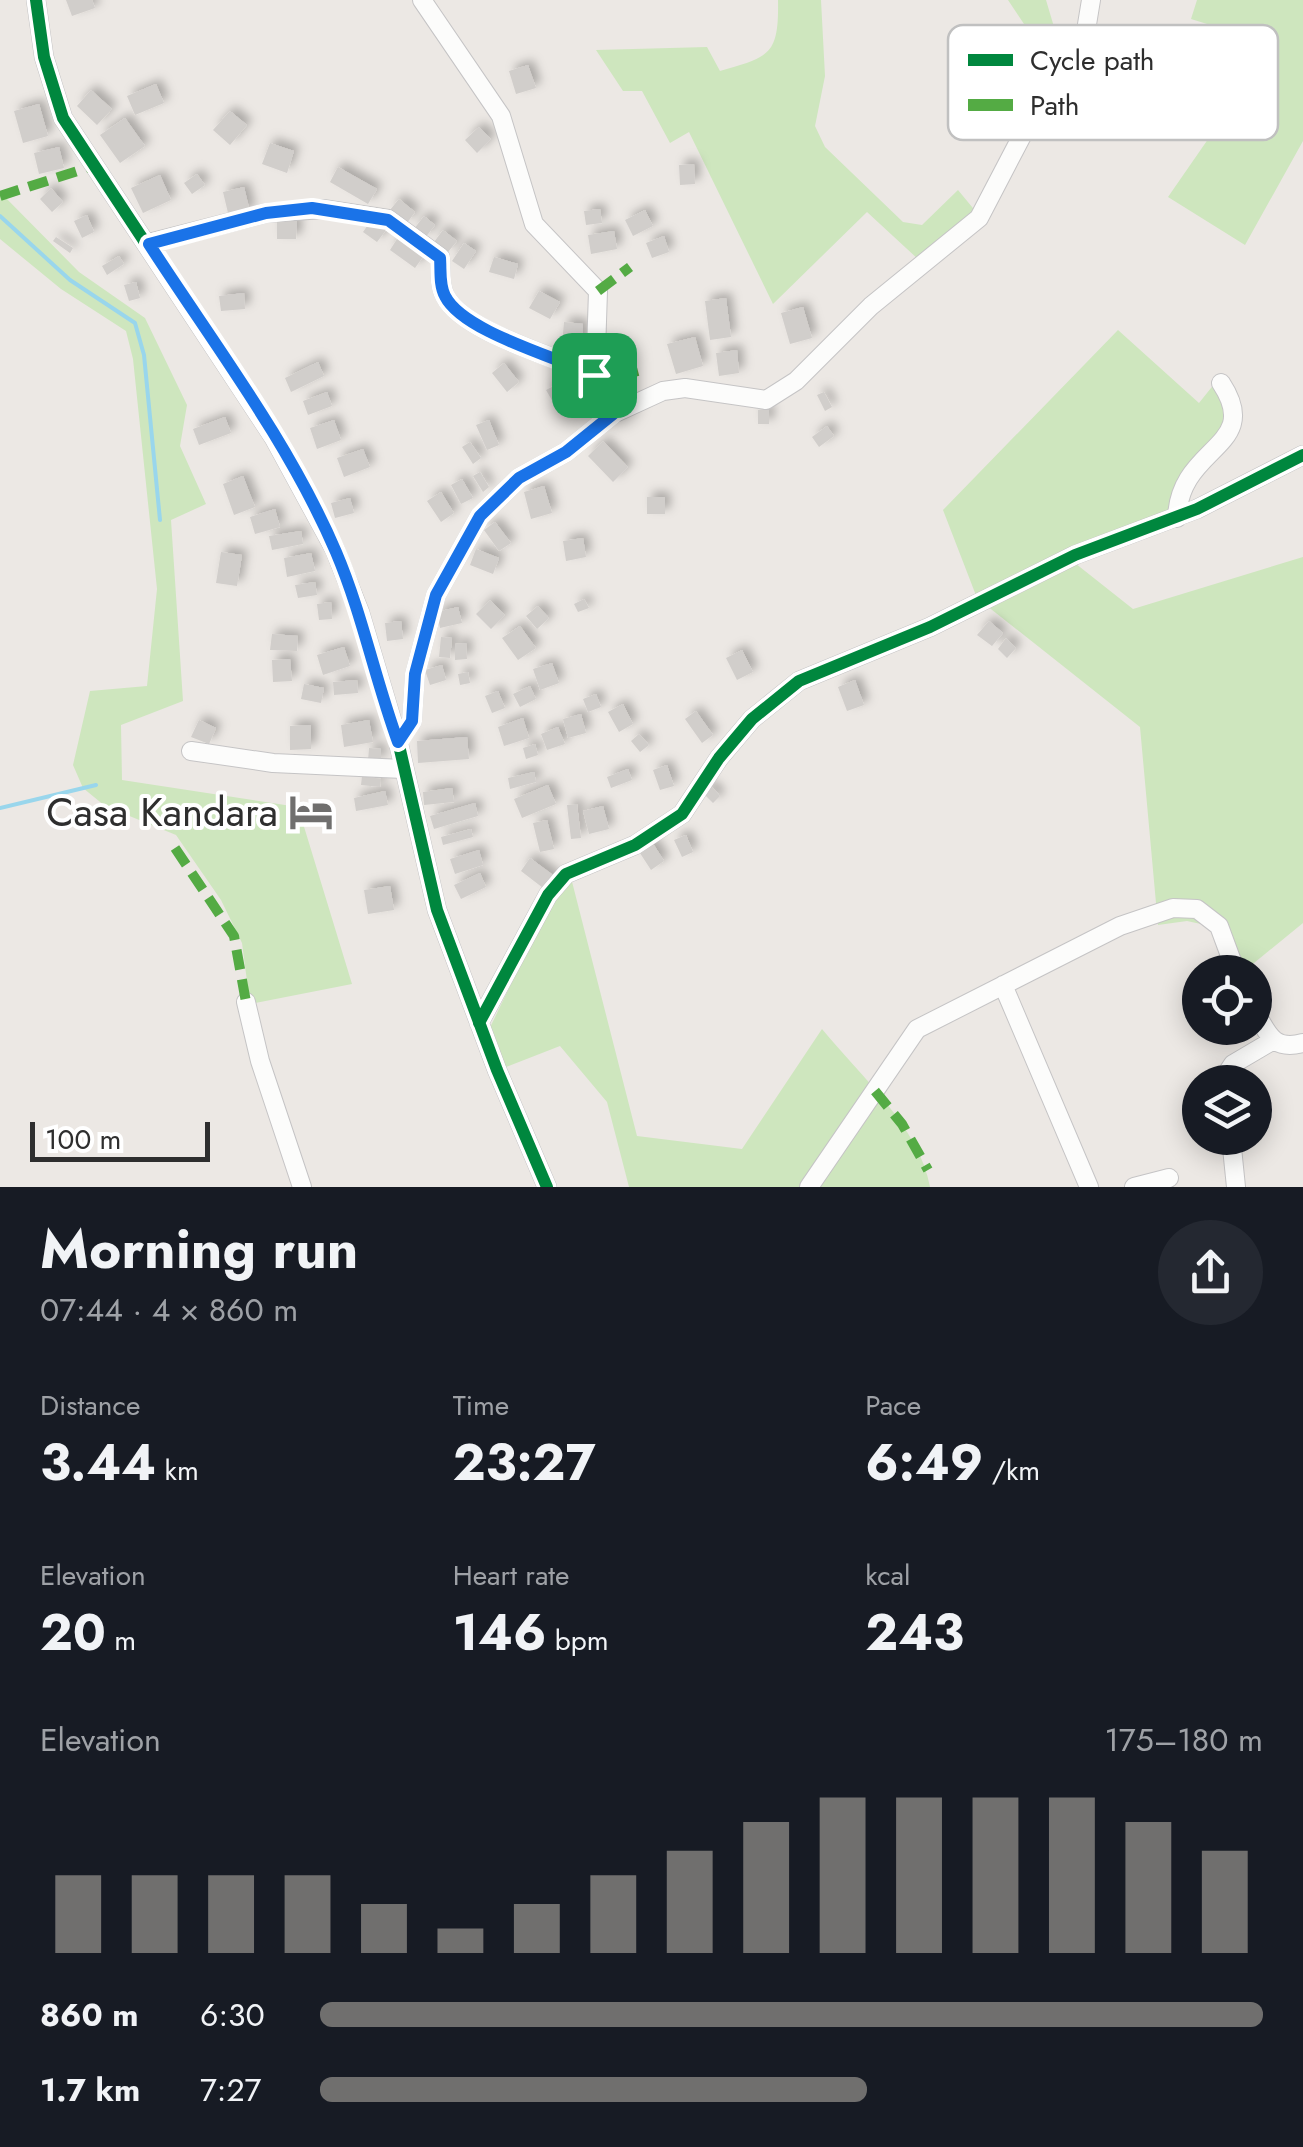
<!DOCTYPE html>
<html lang="en">
<head>
<meta charset="utf-8">
<style>
	:root { --surface:#171b24; --page:#242831; --text:#f1f3f6; --muted:#9ea1a6; --accent:#706f6e }
	body { margin:0; font-family:Jost,sans-serif; background:var(--page); color:var(--text); height:100vh; display:flex; flex-direction:column; font-size:38px; white-space:nowrap }
	* { box-sizing:border-box; margin:0 }
	p { font-size:32px; color:var(--muted) }
	.icon { flex:none; width:55px; height:55px; fill:none; stroke:currentColor; stroke-width:2; stroke-linecap:round; stroke-linejoin:round }
	.map { position:relative; height:1187px; overflow:hidden }
	.sheet { display:flex; flex-direction:column; background:var(--surface); flex:1 }
	.sheet>* { flex:none }
	.fabs { position:absolute; left:1182px; top:955px; display:grid; gap:20px }
	.fabs a { display:grid; place-items:center; width:90px; height:90px; border-radius:50%; background:var(--surface); box-shadow:0 5px 25px #0003; font-size:50px }
	.scale { position:absolute; left:30px; bottom:25px; width:180px; box-sizing:border-box; padding-left:10px; border:5px solid #2e2e2e; border-top:0; font-size:28px; line-height:35px; white-space:nowrap; color:#2e2e2e; -webkit-text-stroke:8px #fff; paint-order:stroke }
	.pin { position:absolute; display:grid; place-items:center; width:85px; height:85px; color:#fff; margin:-42px; border-radius:20px; box-shadow:0 5px 15px #0006 }
	.round { display:grid; place-items:center; flex:none; width:105px; height:105px; border-radius:52px; background:var(--page) }
	.overview { display:flex; align-items:center; justify-content:space-between; height:170px; padding:0 40px }
	h1 { font-size:55px; font-weight:700; line-height:75px }
	.metrics { display:grid; grid-template-columns:repeat(3,1fr); gap:15px; height:170px; padding:10px 40px }
	.metrics div { display:grid; align-content:center }
	.metrics b { font-size:50px; font-weight:700 }
	.metrics small { font-size:28px; font-weight:400 }
	.metrics p { font-size:28px }
	.chart { height:280px; padding:20px 40px }
	.chart p { display:flex; justify-content:space-between }
	.chart svg { width:100%; height:180px; margin-top:10px; stroke:var(--accent); stroke-width:6 }
	ul { padding:0 40px; list-style:none; font-size:32px }
	li { display:grid; grid-template-columns:160px 120px 1fr; align-items:center; height:75px }
	li i { height:25px; border-radius:12px; background:var(--accent) }
	.map>svg:first-child { display:block }
	.green { fill:#cee6be }
	.lines { fill:none; stroke-linecap:round; stroke-linejoin:round }
	.stream { stroke:#99d6ec; stroke-width:4 }
	.building { fill:#d1cecb; filter:url(#shadow) }
	.minor-casing { stroke:#c5c4c5; stroke-width:20 }
	.minor { stroke:#fcfcfb; stroke-width:18 }
	.quiet { stroke:#54ab44; stroke-width:10; stroke-dasharray:20 10; stroke-linecap:butt }
	.cycleway-casing { stroke:#fff; stroke-width:19 }
	.cycleway { stroke:#00873e; stroke-width:12 }
	.route-casing { stroke:#fff; stroke-width:20 }
	.route { stroke:#1a73e8; stroke-width:12 }
	.labels { text-anchor:middle; stroke-width:8; stroke-linejoin:round; paint-order:stroke }
	.poi-label { font-size:40px; fill:#2e2e2e; stroke:#fff; text-anchor:end }
	.key { fill:#fff; stroke:#c0c0c0; stroke-width:2.5 }
	.key-label { font-size:28px; fill:#2e2e2e }
</style>
</head>
<body>
<div class="map">
<svg width="1303" height="1187" viewBox="0 0 1303 1187">
	<defs>
		<filter id="shadow"><feDropShadow dx="5.5" dy="-5.5" stdDeviation="5" flood-color="#0004"/></filter>
	</defs>
	<rect width="100%" height="100%" fill="#ece8e4"/>
	<path class="green" d="M778 0H821L825 76 815 126 825 147 903 222 922 225 958 190 977 213 919 260 867 212 773 304 689 132 670 143 642 91H623L596 50 707 47 720 71C770 57 779 55 778 0Z
		M1008 0H1046L1068 74 1010 137 976 118 1010 68 1024 24Z
		M1197 0H1303V141L1245 245 1168 197 1222 119 1236 33 1191 19Z
		M0 192 79 272 145 318 187 405 180 446 206 504 171 520 183 701 121 725 122 780 298 807 352 984 250 1004 242 943 221 900 176 835 105 806 83 788 73 765 90 691 147 686 157 589 133 359 126 331 61 289 0 239Z
		M1118 330 1199 403 1215 383 1234 418 1193 463 1176 516 1066 556 1133 609 1303 557V923L1243 972 1210 926 1187 921 1158 925 1140 727 977 598 943 510Z
		M568 866 637 1136 742 1149 822 1029C859 1074 920 1128 930 1187H629L607 1102 560 1046 493 1072 483 1042Z"/>
	<g class="lines">
		<path class="stream" d="M0 216 70 280 135 323 144 355 160 520
			M0 808 96 785"/>
	</g>
	<path class="building" d="M66 0H92L95 8 72 16Z
		M528 65 536 88 516 94 509 71Z
		M156 84 164 103 135 115 127 96Z
		M91 90 112 109 97 125 77 106Z
		M39 104 48 136 23 143 14 111Z
		M230 111 247 125 230 145 213 130Z
		M125 118 145 146 120 163 100 135Z
		M479 127 491 139 477 153 465 140Z
		M270 143 294 151 287 173 262 164Z
		M59 147 64 168 39 174 34 153Z
		M694 164 695 184 680 185 679 165Z
		M338 167 377 189 368 204 330 182Z
		M197 174 205 185 192 194 184 183Z
		M160 175 171 200 143 213 131 188Z
		M244 187 250 212 229 217 223 192Z
		M51 188 63 202 52 212 40 199Z
		M399 199 415 212 407 223 390 210Z
		M600 209 602 223 586 225 584 211Z
		M645 210 653 226 633 236 625 220Z
		M87 215 94 232 82 238 74 221Z
		M424 216 435 225 425 238 414 229Z
		M372 219 386 230 377 242 363 232Z
		M277 221H297L296 239H277Z
		M443 230 457 241 448 252 434 242Z
		M614 231 617 249 591 254 588 235Z
		M399 236 425 254 415 268 390 250Z
		M664 236 669 252 652 258 646 243Z
		M56 237 73 248 70 253 53 241Z
		M464 243 476 251 464 269 452 261Z
		M119 256 124 264 107 275 102 266Z
		M494 257 518 264 514 279 489 272Z
		M136 282 140 298 129 301 124 285Z
		M539 291 560 302 550 319 529 308Z
		M244 293 245 309 221 311 219 296Z
		M726 298 731 337 710 340 705 301Z
		M803 307 812 338 790 344 781 313Z
		M564 322 583 324 582 346 562 345Z
		M695 337 703 366 676 374 667 344Z
		M737 350 739 373 719 376 716 353Z
		M318 362 324 376 291 392 285 378Z
		M504 363 519 382 507 392 492 373Z
		M567 379 574 392 553 402 546 390Z
		M327 392 332 406 308 415 303 401Z
		M824 392 832 407 825 411 817 395Z
		M758 410H769V424H758Z
		M225 417 231 433 199 445 193 429Z
		M334 420 341 440 317 449 310 428Z
		M489 420 499 445 487 450 476 425Z
		M827 426 834 436 819 447 812 437Z
		M603 441 628 467 613 482 588 456Z
		M470 442 481 458 473 464 462 447Z
		M363 449 370 467 344 477 337 458Z
		M480 472 489 487 483 492 473 476Z
		M243 476 255 507 234 515 223 484Z
		M462 479 473 498 461 504 451 485Z
		M544 486 552 513 531 519 524 492Z
		M441 492 454 513 441 522 427 501Z
		M647 497H665V514H647Z
		M350 498 354 513 335 518 331 503Z
		M275 509 280 527 255 534 250 517Z
		M495 522 511 543 499 551 484 530Z
		M301 531 303 544 272 550 269 536Z
		M583 538 586 557 566 561 563 541Z
		M476 549 499 558 493 574 470 565Z
		M221 552 242 555 237 586 216 583Z
		M311 553 315 571 287 577 284 558Z
		M315 582 317 595 298 598 295 585Z
		M584 599 589 608 578 612 574 604Z
		M490 600 505 615 491 629 476 614Z
		M331 602 332 619 319 620 317 604Z
		M538 606 549 618 537 629 526 616Z
		M458 607 462 623 440 628 437 612Z
		M401 621 403 639 387 641 385 623Z
		M989 621 1003 633 992 646 977 635Z
		M520 626 536 648 518 660 502 638Z
		M272 634 298 636 297 651 270 650Z
		M441 637 452 638 450 658 439 657Z
		M1006 638 1016 648 1007 658 998 649Z
		M466 643 467 659 455 660V644Z
		M344 647 350 666 323 675 317 655Z
		M742 650 753 672 737 680 726 658Z
		M290 659 292 681 273 682 272 660Z
		M552 663 559 683 540 690 533 669Z
		M442 665 446 680 430 685 425 670Z
		M468 672 470 683 460 685 458 674Z
		M357 680 358 693 334 695 333 682Z
		M855 680 864 705 847 711 838 687Z
		M304 684 324 688 321 703 301 699Z
		M530 686 536 699 520 707 513 694Z
		M498 691 505 708 492 713 485 696Z
		M596 694 601 707 588 712 583 699Z
		M623 704 633 724 619 732 608 712Z
		M696 711 713 735 702 743 685 719Z
		M581 714 586 733 568 738 563 719Z
		M523 718 529 738 504 746 498 727Z
		M199 720 216 728 209 744 191 737Z
		M369 720 373 742 344 747 341 725Z
		M311 725V749L290 750V726Z
		M558 727 565 744 547 750 541 734Z
		M639 734 649 745 640 752 631 741Z
		M467 737 469 759 418 763 417 741Z
		M535 744 538 755 526 759 523 748Z
		M369 748 381 749V762L368 761Z
		M667 765 674 786 660 790 653 770Z
		M628 769 632 780 611 788 607 777Z
		M534 772 536 782 510 789 508 778Z
		M362 776 381 779 380 787 361 785Z
		M548 785 556 804 522 818 514 799Z
		M710 785 720 796 713 803 702 792Z
		M452 788 454 802 424 805 423 792Z
		M385 791 388 805 356 811 354 798Z
		M475 803 478 816 434 829 430 816Z
		M577 804 581 838 571 839 567 805Z
		M603 806 609 829 589 834 583 811Z
		M547 820 554 849 540 852 533 823Z
		M471 829 473 837 443 845 441 837Z
		M686 835 693 852 682 857 674 840Z
		M652 842 664 861 651 870 638 850Z
		M479 850 483 865 455 874 450 859Z
		M530 858 557 878 547 891 521 871Z
		M480 873 486 887 461 899 454 885Z
		M390 886 394 910 368 914 364 890Z"/>
	<g class="lines">
		<g class="minor-casing">
			<path id="minor" d="M36 0 44 57 63 118 274 438 335 550 360 613 398 741 437 910 497 1070 547 1187
				M149 243 266 213 323 209 388 219 440 257C441 270 439 285 445 296 464 333 556 356 594 375
				M613 414 663 391 685 388 766 400 796 381 871 306 979 218 1026 128 1080 67 1091 0
				M1177 518C1179 445 1264 448 1221 383
				M398 741 412 721 415 674 436 595 480 516 519 478 566 452 613 414 595 382 598 291 534 224 501 116 422 0
				M191 751 273 763 403 769
				M1003 985 1089 1187
				M246 1002 260 1061 302 1187
				M1255 1011C1268 1034 1273 1051 1303 1043
				M479 1023 548 895 566 874 635 845 682 814 719 758 752 719 799 681 930 627 1075 555 1197 509 1303 455
				M1221 1082 1233 1064 1272 1041
				M1231 1138 1236 1187
				M809 1187 917 1029 1120 926 1173 908 1197 909 1219 926 1236 972
				M1134 1187 1169 1178"/>
		</g>
		<use href="#minor" class="minor"/>
		<path class="quiet" d="M0 196 96 165
			M598 291 630 267
			M595 382 638 371
			M175 848 234 936 246 1002
			M875 1091 902 1124 928 1170"/>
		<g class="cycleway-casing">
			<path id="cycleway" d="M36 0 44 57 63 118 274 438 335 550 360 613 398 741 437 910 497 1070 547 1187
				M479 1023 548 895 566 874 635 845 682 814 719 758 752 719 799 681 930 627 1075 555 1197 509 1303 455"/>
		</g>
		<use href="#cycleway" class="cycleway"/>
	</g>
	<g class="lines">
		<g class="route-casing">
			<path id="route" d="M312 208 388 220 440 258C441 270 439 285 445 296 463 332 557 357 594 375L613 414 566 452 519 478 480 516 436 595 415 674 412 721 398 742C375 679 362 613 336 552 289 442 213 343 149 244L266 213Z"/>
		</g>
		<use href="#route" class="route"/>
	</g>
	<defs>
		<g id="hotel-bare" transform="scale(3.45)"><path d="M-6-4.5h1.5V1H6V5H4.5V3h-9V5H-6ZM-4 0a1.8 1.8 0 1 1 3.6 0ZM.5 0V-2.5h3Q6-2.5 6 0Z" fill="#706f6e" stroke="#fff" stroke-width="2.5" paint-order="stroke"/></g>
	</defs>
	<g fill-rule="evenodd">
		<use href="#hotel-bare" x="311" y="812"/>
	</g>
	<g class="labels">
		<g class="poi-label">
			<text x="278" y="826">Casa Kandara</text>
		</g>
	</g>
	<rect x="948" y="25" width="330" height="115" rx="15" class="key"/>
	<rect x="968" y="54" width="45" height="12" fill="#00873e"/>
	<rect x="968" y="99" width="45" height="12" fill="#54ab44"/>
	<g class="key-label">
		<text x="1030" y="70">Cycle path</text>
		<text x="1030" y="115">Path</text>
	</g>
</svg>
<div class="fabs">
<a><svg class="icon" aria-label="locate" viewBox="0 0 24 24"><circle cx="12" cy="12" r="6"/><path d="M12 2v4M12 18v4M2 12h4M18 12h4"/></svg></a>
<a><svg class="icon" aria-label="layers" viewBox="0 0 24 24"><path d="M12 4l9 5-9 5-9-5zM3 14l9 5 9-5"/></svg></a>
</div>
<div class="scale">100 m</div>
<div class="pin" style="left:594px;top:375px;background:#1e9e55"><svg class="icon" aria-label="arrive" viewBox="0 0 24 24"><path d="M6 21V4h12l-3 4 3 4H6"/></svg></div>
</div>
<section class="sheet">
<div class="overview"><div><h1>Morning run</h1><p>07:44 · 4 × 860 m</p></div><a class="round"><svg class="icon" aria-label="share" viewBox="0 0 24 24"><path d="M12 15V3M7 8l5-5 5 5M5 13v7h14v-7"/></svg></a></div>
<div class="metrics">
<div><p>Distance</p><b>3.44<small> km</small></b></div>
<div><p>Time</p><b>23:27</b></div>
<div><p>Pace</p><b>6:49<small> /km</small></b></div>
</div>
<div class="metrics">
<div><p>Elevation</p><b>20<small> m</small></b></div>
<div><p>Heart rate</p><b>146<small> bpm</small></b></div>
<div><p>kcal</p><b>243</b></div>
</div>
<div class="chart"><p><span>Elevation</span>175–180 m</p>
<svg viewBox="0 0 160 44" preserveAspectRatio="none"><path d="M5 44V25M15 44V25M25 44V25M35 44V25M45 44V32M55 44V38M65 44V32M75 44V25M85 44V19M95 44V12M105 44V6M115 44V6M125 44V6M135 44V6M145 44V12M155 44V19"/></svg>
</div>
<ul>
<li><b>860 m</b>6:30<i style="width:100%"></i></li>
<li><b>1.7 km</b>7:27<i style="width:58%"></i></li>
</ul>
</section>
</body>
</html>
